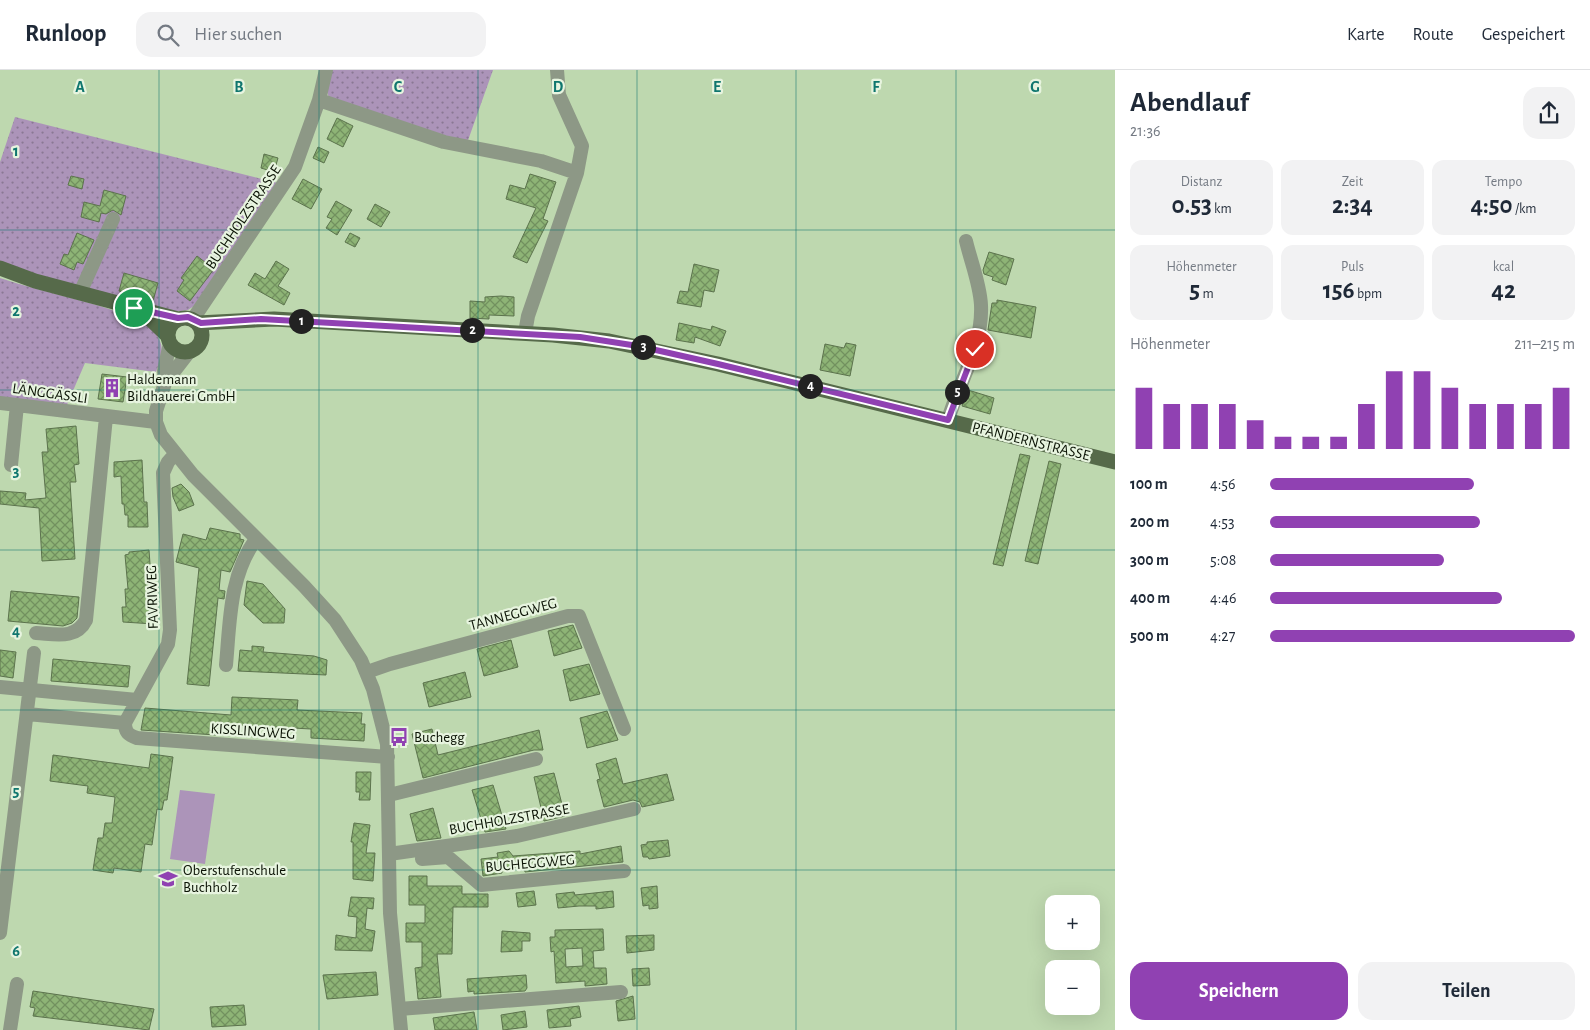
<!DOCTYPE html>
<html lang="de">
<head>
<meta charset="utf-8">
<style>
	:root { --surface:#fff; --page:#f2f2f3; --text:#1f2937; --muted:#747a83; --line:#e0e1e3; --accent:#9041b2 }
	body { margin:0; font-family:"Alegreya Sans",sans-serif; background:var(--page); color:var(--text); height:100vh; display:flex; flex-direction:column; font-size:19px; white-space:nowrap }
	* { box-sizing:border-box; margin:0 }
	p { font-size:16px; color:var(--muted) }
	.icon { flex:none; width:28px; height:28px; fill:none; stroke:currentColor; stroke-width:2; stroke-linecap:round; stroke-linejoin:round }
	.map { position:relative; flex:1; overflow:hidden }
	.sheet { display:flex; flex-direction:column; background:var(--surface); width:475px }
	.sheet>* { flex:none }
	.fabs { position:absolute; left:1045px; top:825px; display:grid; gap:10px }
	.fabs a { display:grid; place-items:center; width:55px; height:55px; border-radius:10px; background:var(--surface); box-shadow:0 5px 20px #0002; font-size:25px }
	.pin { position:absolute; display:grid; place-items:center; width:42px; height:42px; color:#fff; margin:-21px; border:2px solid #fff; border-radius:50%; box-shadow:0 1px 5px #0007 }
	.km { position:absolute; width:25px; height:25px; margin:-12px; border-radius:50%; background:#222; color:#fff; font-size:14px; line-height:25px; text-align:center }
	.round { display:grid; place-items:center; flex:none; width:52px; height:52px; border-radius:15px; background:var(--page) }
	.head { display:flex; align-items:center; justify-content:space-between; height:85px; padding:0 15px }
	h1 { font-size:28px; font-weight:700; line-height:38px }
	.figures { display:grid; grid-template-columns:repeat(3,1fr); gap:8px; height:85px; padding:5px 15px }
	.figures div { display:grid; align-content:center; border-radius:12px; background:var(--page); text-align:center }
	.figures b { font-size:25px; font-weight:700 }
	.figures small { font-size:14px; font-weight:400 }
	.figures p { font-size:14px }
	.chart { height:140px; padding:10px 15px }
	.chart p { display:flex; justify-content:space-between }
	.chart svg { width:100%; height:90px; margin-top:5px; stroke:var(--accent); stroke-width:6 }
	.primary-button { display:flex; gap:10px; margin-top:auto; padding:10px 15px }
	.primary-button a { flex:1; height:58px; border-radius:15px; background:var(--accent); color:#fff; font-size:20px; font-weight:700; line-height:58px; text-align:center }
	.primary-button a+a { background:var(--page); color:var(--text) }
	ul { padding:0 15px; list-style:none; font-size:16px }
	li { display:grid; grid-template-columns:80px 60px 1fr; align-items:center; height:38px }
	li i { height:12px; border-radius:6px; background:var(--accent) }
	header { display:flex; align-items:center; gap:30px; box-sizing:border-box; height:70px; padding:0 25px; background:var(--surface); border-bottom:1px solid var(--line) }
	header strong { font-size:24px }
	nav { display:flex; gap:28px; margin-inline-start:auto; font-size:18px }
	.search { width:350px; height:45px; background:var(--page); display:flex; align-items:center; gap:12px; box-sizing:border-box; padding:0 18px; border-radius:15px; color:var(--muted); font-size:19px }
	main { display:flex; flex:1; min-height:0 }
	.map>svg:first-child { display:block }
	.green { fill:url(#green-dots) }
	.pitch { fill:#ac94b9 }
	.building { fill:url(#building-cross-hatch); stroke:#5c734d; fill-rule:evenodd }
	.lines { fill:none; stroke-linecap:round; stroke-linejoin:round }
	.minor { stroke:#8d9886; stroke-width:14 }
	.major { stroke:#566a4a; stroke-width:15 }
	.route-casing { stroke:#fff; stroke-width:10 }
	.route { stroke:#9041b2; stroke-width:6 }
	.grid { fill:none; stroke:#0f766e; stroke-width:1; stroke-opacity:0.55 }
	.labels { text-anchor:middle; stroke-width:4.5; stroke-linejoin:round; paint-order:stroke }
	.street-label { font-size:15px; fill:#0b1305; stroke:#e7f4df }
	.poi-label { font-size:15px; fill:#0b1305; stroke:#e7f4df; text-anchor:start }
	.grid-label { font-size:16px; text-anchor:middle; font-weight:bold; fill:#0f766e; stroke:#e7f4df; stroke-width:4.5; stroke-linejoin:round; paint-order:stroke }
</style>
</head>
<body>
<header>
<strong>Runloop</strong>
<div class="search"><svg class="icon" aria-label="search" viewBox="0 0 24 24"><circle cx="10" cy="10" r="6"/><path d="M15 15l6 6"/></svg>Hier suchen</div>
<nav><a>Karte</a><a>Route</a><a>Gespeichert</a></nav>
</header>
<main>
<div class="map">
<svg width="1115" height="960" viewBox="0 0 1115 960">
	<defs>
		<pattern id="green-dots" width="8" height="8" patternUnits="userSpaceOnUse" patternTransform="scale(1.25)"><rect width="8" height="8" fill="#ac94b9"/><path d="M2 2h.1M6 6h.1" fill="none" stroke="#8a7894" stroke-width="1.8" stroke-linecap="round"/></pattern>
		<pattern id="building-cross-hatch" width="8" height="8" patternUnits="userSpaceOnUse" patternTransform="scale(1.25)"><rect width="8" height="8" fill="#8eb476"/><path d="M0 0l8 8M0 8l8-8" fill="none" stroke="#72915f"/></pattern>
	</defs>
	<rect width="100%" height="100%" fill="#bed8af"/>
	<path class="green" d="M332 0H493L466 76 329 28 327 21Z
		M15 47 282 114 194 236 188 240 174 242 25 201 0 191V92Z
		M0 208C44 223 91 230 133 248 143 252 155 259 159 269 165 281 160 291 156 302L85 293 66 337 0 328Z"/>
	<path class="pitch" d="M180 720 215 724 205 794 170 789Z"/>
	<path class="building" d="M337 48 353 56 343 77 327 69Z
		M318 77 329 82 324 93 313 88Z
		M264 84 278 88 274 102 261 98Z
		M530 104 556 112 543 149 548 151 527 193 513 187 536 138 506 129 510 115 525 119Z
		M71 106 84 109 82 119 68 115Z
		M303 109 322 119 311 139 292 129Z
		M104 120 126 126 121 145 113 140 106 144 101 143 99 152 81 147 84 132 100 136Z
		M336 131 352 140 337 165 326 158 332 149 327 147Z
		M375 134 390 142 381 157 367 149Z
		M77 163 94 170 83 194 77 192 74 200 60 194 64 184 68 185Z
		M350 163 360 168 355 177 345 172Z
		M989 182 1014 189 1006 215 992 210 993 207 984 204 983 200Z
		M197 186 214 199 190 231 177 221 184 210 181 208Z
		M276 191 289 199 278 216 290 223 284 235 248 215 255 203 265 209Z
		M694 194 719 200 714 222 704 220 701 237 677 233 680 221 688 222Z
		M124 203 158 213 153 231 119 221Z
		M501 226 514 227V246L489 245V249L470 248V231L485 232V227Z
		M997 230 1036 237 1031 268 988 260 992 233H997Z
		M679 253 711 260 712 256 726 261 720 276 695 267 694 273 676 270Z
		M846 273 856 275 850 306 820 300 825 274 844 278Z
		M102 304 127 307 123 332 98 329Z
		M968 320 994 328 990 344 962 336Z
		M76 356 79 394 74 395 76 412H70L75 489 42 491 39 438 0 434V421L26 423 25 430 46 428 42 382H48L46 359Z
		M1020 384 1030 386 1003 496 993 494Z
		M142 390 144 432H147L148 457H128V445H125L124 434H122L121 406 114 407V392Z
		M1049 391 1061 394 1038 494 1025 491Z
		M181 414 189 422 194 435 179 441 173 427 172 418Z
		M210 458 240 464V469L244 470 230 502 221 500 219 520 225 521 224 529 218 528 209 616 187 614 199 498 176 492 183 464 206 470Z
		M149 480 151 508H149L154 554 123 552 122 537H126L125 519H128L125 485 129 484V482Z
		M247 511 263 514 285 539 284 553H263L244 535Z
		M11 521 79 527 77 548 72 553 63 556 8 551Z
		M573 555 582 578 554 586 548 561Z
		M511 570 518 597 484 606 477 579Z
		M252 576 264 577 263 582 314 586 327 590 326 605 238 601 240 580 252 581Z
		M0 580 16 582 13 608 0 606Z
		M53 589 130 596 128 617 51 611Z
		M589 594 600 624 570 631 563 600Z
		M465 602 471 627 429 637 423 613Z
		M232 627 298 630 297 640 362 643 361 654H365L364 671 311 668V659L220 654V662H216V665L141 660 145 638 231 645Z
		M607 641 618 670 587 678 580 648Z
		M432 659 438 685 539 660 543 680H534L423 708 412 664Z
		M151 684 173 687 167 730H164L162 740 157 739 152 775 145 774 141 802 114 798 113 803 93 800 98 768H103L105 753H112L115 727 87 723 88 716 50 711 53 685 149 698Z
		M616 688 623 714 667 704 674 730 642 737 640 732 633 730 604 737 597 710 600 709 596 694Z
		M356 702H371L370 730H359L360 722H356Z
		M554 703 565 746 544 751 534 707Z
		M493 715 506 759 485 762 472 720Z
		M433 738 441 768 417 771 410 744Z
		M354 753 370 755 366 783H375L373 811 353 809V772H351Z
		M668 770 670 786 649 789 648 787H643L641 775 647 774V772Z
		M621 776 623 792 525 802 524 796 502 799V803L483 806 481 789 498 787 497 783 509 781 513 786 580 781V784Z
		M409 806H427V816H462V824H488V837H453L452 884H437L441 927 418 929 415 898 422 897V872H406V853H425V835H409Z
		M657 816 658 838 649 839V835L643 836 641 818Z
		M534 821 536 835 518 837 516 823Z
		M613 821 614 837 596 839V836H579L558 838 556 824 574 822 575 825Z
		M351 827 374 828 373 839 367 838 365 859 375 861 372 881 335 880 336 865 356 868 357 847 348 846Z
		M603 859 604 880 593 881 594 898H606L607 914 585 916V911L556 913 554 881 551 882 550 867H555V860ZM582 878 583 896 566 897 565 879Z
		M502 861 530 863V871H522V881L501 882Z
		M654 865V880L627 883 626 866Z
		M649 898 650 915 633 916 632 899Z
		M376 902 378 925 327 929 323 905Z
		M526 905 527 918 525 921 474 924V921L468 922 467 909Z
		M33 921 154 939 149 960 33 946 35 938 30 937Z
		M633 926 635 949 618 951 616 931Z
		M244 935 246 955 212 957 210 937Z
		M579 936 581 947 570 949 571 956 549 958 547 940Z
		M525 941 527 957 503 960 501 945Z
		M474 942 477 960H435L433 948Z"/>
	<g class="lines">
		<path class="minor" d="M319 30 444 72 541 91 577 103
			M80 223 113 149
			M193 249 295 97 319 30 326 0
			M525 263 528 246 577 103 582 76 559 25 557 0
			M170 273 164 301 165 313 156 341V352L161 365 193 405 304 516 335 550 361 590 373 619 387 674 390 843 401 960
			M165 313 189 282
			M0 333 156 352
			M948 350C959 312 983 276 981 235 980 214 971 192 966 171
			M11 395 17 335
			M36 563C55 564 76 570 86 550L106 347
			M226 595C230 552 229 506 256 469
			M367 602 390 594 568 546H579L624 659
			M0 617 137 630
			M27 644 125 653
			M125 653 168 574 170 560 163 403 168 392 175 384
			M125 653C125 662 128 665 137 668L388 687
			M389 725 536 689
			M389 784 517 766 634 739
			M422 789 448 787 481 815 624 801
			M0 863 34 583
			M399 939 621 922
			M10 960 17 914"/>
		<path class="major" d="M0 198 35 211 178 249
			M141 240 168 266
			M168 265a17 17 0 1 1 34 0a17 17 0 1 1-34 0Z
			M198 253 274 249 553 265 609 271 718 294 1115 392"/>
	</g>
	<g class="lines">
		<g class="route-casing">
			<path id="route" d="M134 238 178 248 188 247 201 253 261 249 580 267 638 276 718 294 948 350 975 279"/>
		</g>
		<use href="#route" class="route"/>
	</g>
	<path class="grid" d="M159 0V960M319 0V960M478 0V960M637 0V960M796 0V960M956 0V960M0 160H1115M0 320H1115M0 480H1115M0 640H1115M0 800H1115"/>
	<defs>
		<g id="building-bare" transform="scale(1.5)"><path d="M-4-6H4V6H1V3H-1V6H-4ZM-2.5-4.3h1.7v1.8h-1.7ZM.8-4.3h1.7v1.8H.8ZM-2.5-1h1.7V.8h-1.7ZM.8-1h1.7V.8H.8Z" fill="#9041b2" stroke="#e7f4df" stroke-width="2.5" paint-order="stroke"/></g>
		<g id="bus-bare" transform="scale(1.5)"><path d="M-5-6H5V4H4V6H2V4H-2V6H-4V4H-5ZM-3.5-4V0h7V-4ZM-3.5 1.2v1.5H-2V1.2ZM2 1.2v1.5H3.5V1.2Z" fill="#9041b2" stroke="#e7f4df" stroke-width="2.5" paint-order="stroke"/></g>
		<g id="school-bare" transform="scale(1.5)"><path d="M0-5L7-2L0 1L-7-2ZM-4 1L0 2.5L4 1V4Q0 6-4 4Z" fill="#9041b2" stroke="#e7f4df" stroke-width="2.5" paint-order="stroke"/></g>
	</defs>
	<g fill-rule="evenodd">
		<use href="#building-bare" x="112" y="318"/>
		<use href="#bus-bare" x="399" y="667"/>
		<use href="#school-bare" x="168" y="809"/>
	</g>
	<g class="labels">
		<g class="street-label">
			<text transform="translate(243 147) rotate(-56)" y="5">BUCHHOLZSTRASSE</text>
			<text transform="translate(50 323) rotate(8)" y="5">LÄNGGÄSSLI</text>
			<text transform="translate(1031 371) rotate(14)" y="5">PFANDERNSTRASSE</text>
			<text transform="translate(152 527) rotate(-92)" y="5">FAVRIWEG</text>
			<text transform="translate(513 544) rotate(-15)" y="5">TANNEGGWEG</text>
			<text transform="translate(253 661) rotate(4)" y="5">KISSLINGWEG</text>
			<text transform="translate(509 749) rotate(-10)" y="5">BUCHHOLZSTRASSE</text>
			<text transform="translate(530 793) rotate(-5)" y="5">BUCHEGGWEG</text>
		</g>
		<g class="poi-label">
			<text x="127" y="314">Haldemann<tspan x="127" dy="17">Bildhauerei GmbH</tspan></text>
			<text x="414" y="672">Buchegg</text>
			<text x="183" y="805">Oberstufenschule<tspan x="183" dy="17">Buchholz</tspan></text>
		</g>
	</g>
	<g class="grid-label">
		<text x="80" y="22">A</text>
		<text x="239" y="22">B</text>
		<text x="398" y="22">C</text>
		<text x="558" y="22">D</text>
		<text x="717" y="22">E</text>
		<text x="876" y="22">F</text>
		<text x="1035" y="22">G</text>
		<text x="16" y="86">1</text>
		<text x="16" y="246">2</text>
		<text x="16" y="406">3</text>
		<text x="16" y="566">4</text>
		<text x="16" y="726">5</text>
		<text x="16" y="886">6</text>
	</g>
</svg>
<div class="fabs">
<a>+</a>
<a>−</a>
</div>
<div class="pin" style="left:134px;top:238px;background:#1e9e55"><svg class="icon" aria-label="arrive" viewBox="0 0 24 24"><path d="M6 21V4h12l-3 4 3 4H6"/></svg></div>
<div class="pin" style="left:975px;top:279px;background:#d93025"><svg class="icon" aria-label="check" viewBox="0 0 24 24"><path d="M5 12l5 5 9-10"/></svg></div>
<b class="km" style="left:301px;top:251px">1</b>
<b class="km" style="left:472px;top:260px">2</b>
<b class="km" style="left:643px;top:277px">3</b>
<b class="km" style="left:810px;top:316px">4</b>
<b class="km" style="left:957px;top:322px">5</b>
</div>
<section class="sheet">
<div class="head"><div><h1>Abendlauf</h1><p>21:36</p></div><a class="round"><svg class="icon" aria-label="share" viewBox="0 0 24 24"><path d="M12 15V3M7 8l5-5 5 5M5 13v7h14v-7"/></svg></a></div>
<div class="figures">
<div><p>Distanz</p><b>0.53<small> km</small></b></div>
<div><p>Zeit</p><b>2:34</b></div>
<div><p>Tempo</p><b>4:50<small> /km</small></b></div>
</div>
<div class="figures">
<div><p>Höhenmeter</p><b>5<small> m</small></b></div>
<div><p>Puls</p><b>156<small> bpm</small></b></div>
<div><p>kcal</p><b>42</b></div>
</div>
<div class="chart"><p><span>Höhenmeter</span>211–215 m</p>
<svg viewBox="0 0 160 44" preserveAspectRatio="none"><path d="M5 44V14M15 44V22M25 44V22M35 44V22M45 44V30M55 44V38M65 44V38M75 44V38M85 44V22M95 44V6M105 44V6M115 44V14M125 44V22M135 44V22M145 44V22M155 44V14"/></svg>
</div>
<ul>
<li><b>100 m</b>4:56<i style="width:67%"></i></li>
<li><b>200 m</b>4:53<i style="width:69%"></i></li>
<li><b>300 m</b>5:08<i style="width:57%"></i></li>
<li><b>400 m</b>4:46<i style="width:76%"></i></li>
<li><b>500 m</b>4:27<i style="width:100%"></i></li>
</ul>
<div class="primary-button"><a>Speichern</a><a>Teilen</a></div>
</section>
</main>
</body>
</html>
